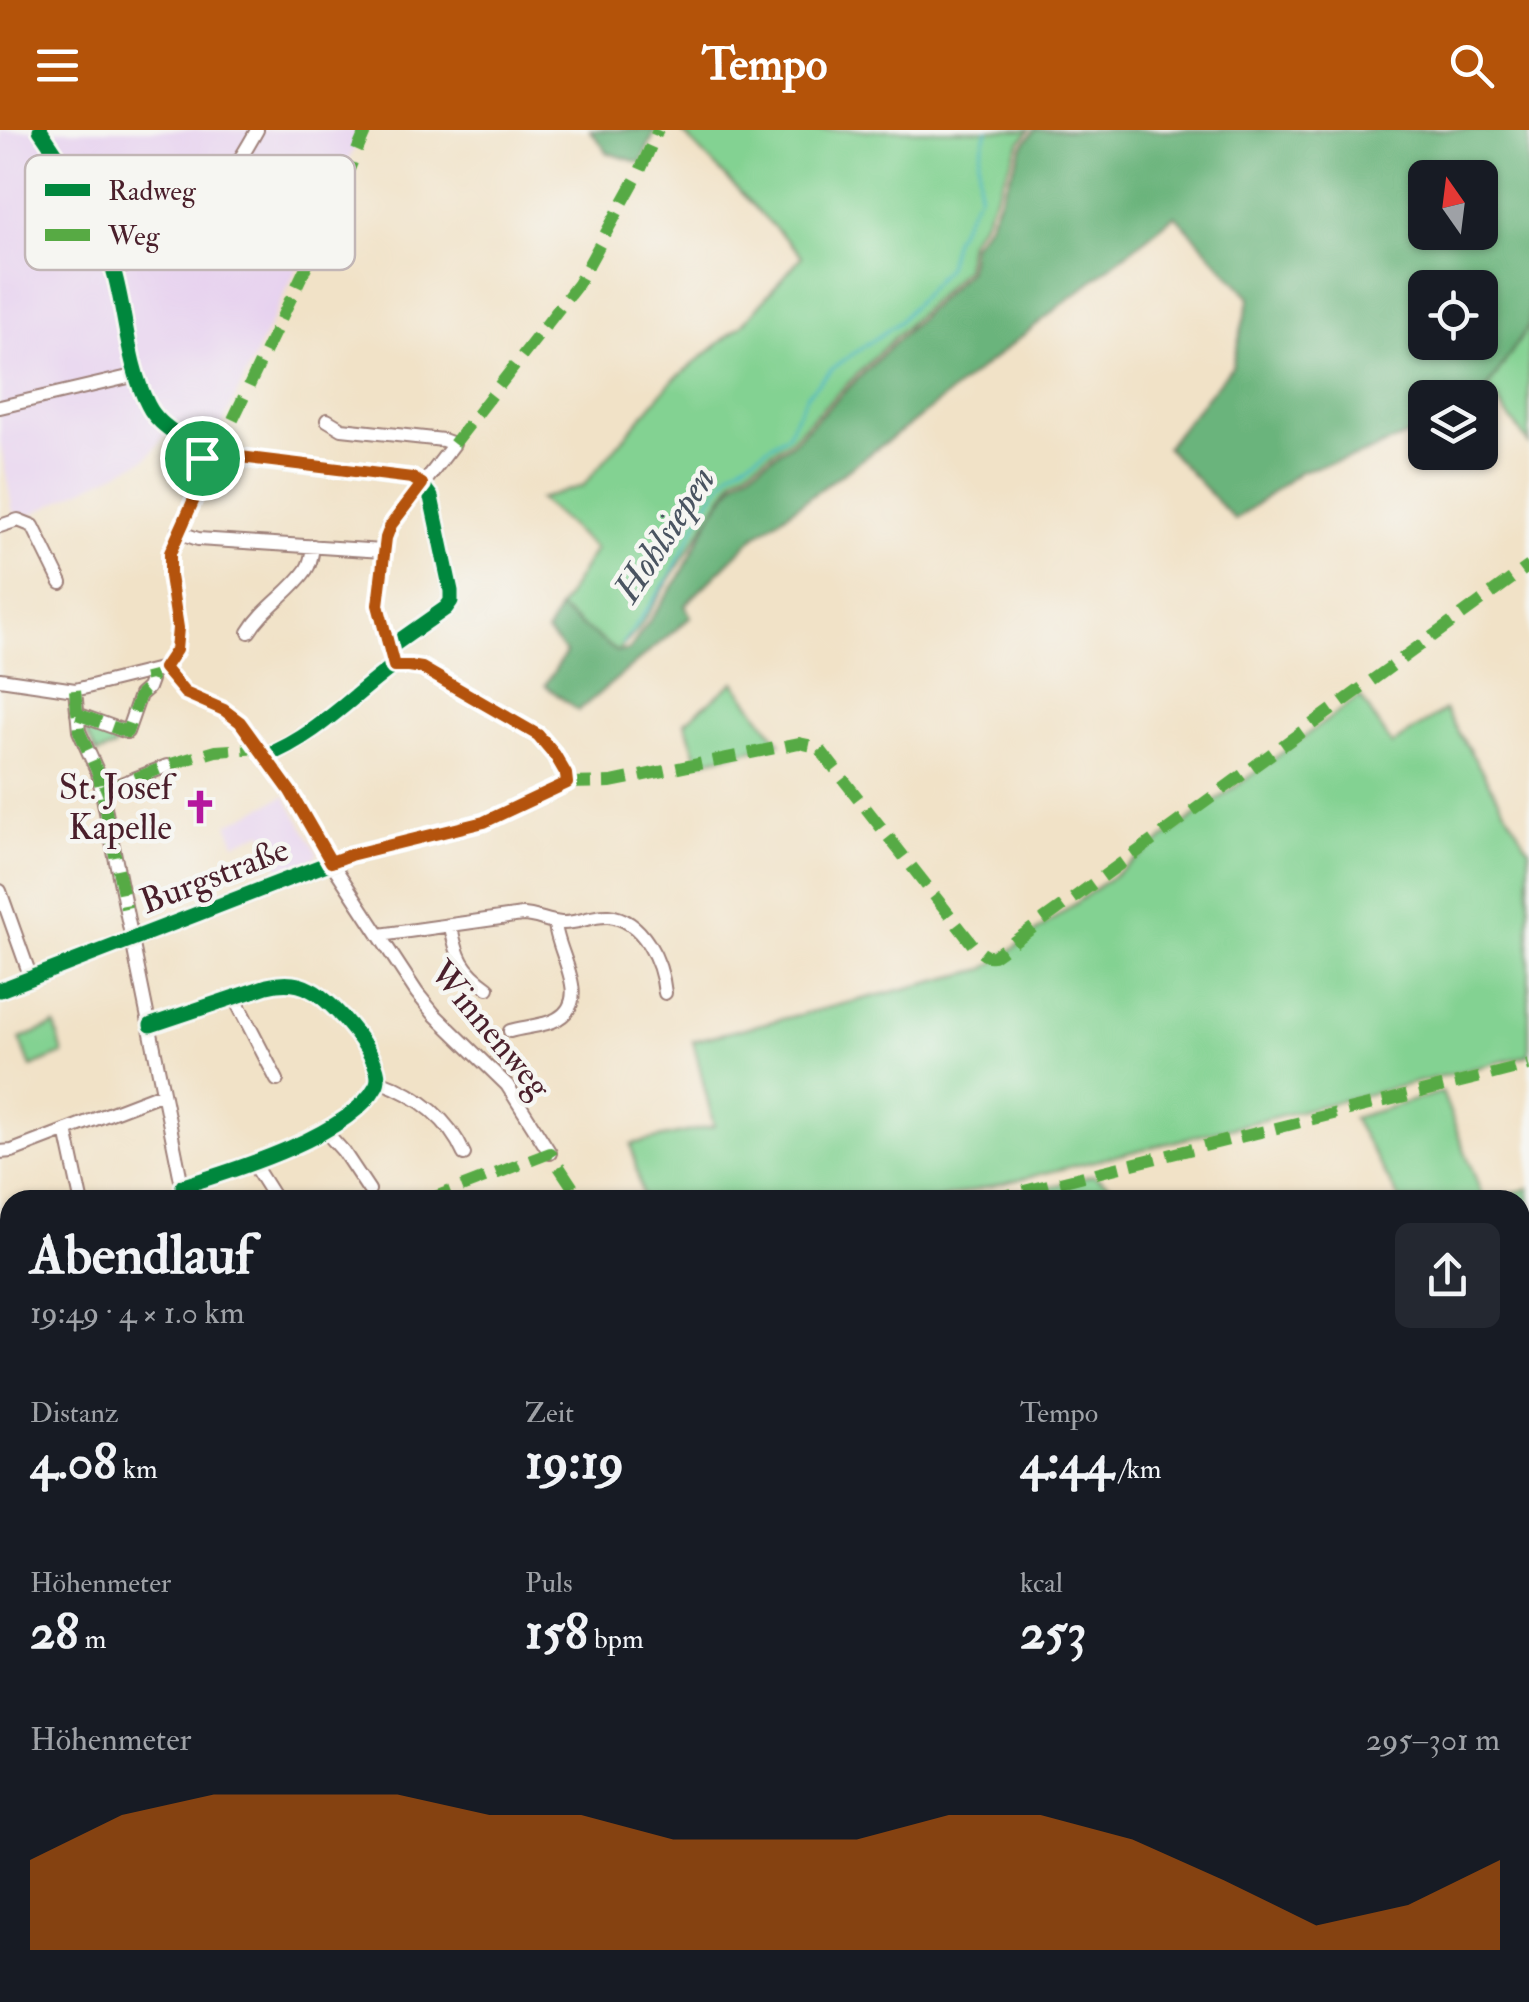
<!DOCTYPE html>
<html lang="de">
<head>
<meta charset="utf-8">
<style>
	:root { --surface:#171b24; --page:#242831; --text:#f1f3f6; --muted:#9ea1a6; --accent:#b45309 }
	body { margin:0; font-family:"IM FELL Double Pica",serif; background:var(--page); color:var(--text); height:100vh; display:flex; flex-direction:column; font-size:38px; white-space:nowrap }
	* { box-sizing:border-box; margin:0 }
	p { font-size:32px; color:var(--muted) }
	.icon { flex:none; width:55px; height:55px; fill:none; stroke:currentColor; stroke-width:2; stroke-linecap:round; stroke-linejoin:round }
	.map { position:relative; flex:1; overflow:hidden }
	.drawer { position:absolute; left:0px; top:1060px; width:1530px; height:812px; display:flex; flex-direction:column; background:var(--surface); border-radius:30px 30px 0 0; box-shadow:0 2px 8px #0004 }
	.drawer>* { flex:none }
	.needle { width:65px; rotate:346deg }
	.fabs { position:absolute; left:1408px; top:30px; display:grid; gap:20px }
	.fabs a { display:grid; place-items:center; width:90px; height:90px; border-radius:15px; background:var(--surface); box-shadow:0 2px 8px #0004; font-size:50px }
	.pin { position:absolute; display:grid; place-items:center; width:85px; height:85px; color:#fff; margin:-42px; border:5px solid #fff; border-radius:50%; box-shadow:0 2px 10px #0007 }
	.round { display:grid; place-items:center; flex:none; width:105px; height:105px; border-radius:15px; background:var(--page) }
	.summary { display:flex; align-items:center; justify-content:space-between; height:170px; padding:0 30px }
	h1 { font-size:55px; font-weight:700; line-height:75px }
	.metrics { display:grid; grid-template-columns:repeat(3,1fr); gap:15px; height:170px; padding:10px 30px }
	.metrics div { display:grid; align-content:center }
	.metrics b { font-size:50px; font-weight:700 }
	.metrics small { font-size:28px; font-weight:400 }
	.metrics p { font-size:28px }
	.chart { height:280px; padding:20px 30px }
	.chart p { display:flex; justify-content:space-between }
	.chart svg { width:100%; height:180px; margin-top:10px; fill:var(--accent); opacity:.7 }
	header { display:flex; justify-content:space-between; align-items:center; height:130px; padding:0 30px; background:var(--accent); color:#fff; font-size:45px; font-weight:700 }
	.map>svg:first-child { display:block }
	.built { fill:#e7d2ef }
	.green { fill:#83d292; stroke:#66785e; stroke-width:2.5 }
	.forest { fill:#6ab47c; stroke:#5a6a54; stroke-width:2.5; fill-rule:evenodd }
	.lines { fill:none; stroke-linecap:round; stroke-linejoin:round }
	.stream { stroke:#49b5c6; stroke-width:2.5 }
	.minor-casing { stroke:#9e8079; stroke-width:16 }
	.minor { stroke:#fff; stroke-width:12 }
	.quiet { stroke:#57aa44; stroke-width:12; stroke-dasharray:25 12; stroke-linecap:butt }
	.cycleway-casing { stroke:#f6f6f2; stroke-width:21 }
	.cycleway { stroke:#00873e; stroke-width:15 }
	.route-casing { stroke:#fff; stroke-width:20 }
	.route { stroke:#b45309; stroke-width:12 }
	.labels { text-anchor:middle; stroke-width:9; stroke-linejoin:round; paint-order:stroke }
	.poi-label { font-size:35px; fill:#4a1f2b; stroke:#f6f6f2; text-anchor:end }
	.street-label { font-size:35px; fill:#4a1f2b; stroke:#f6f6f2 }
	.water-label { font-size:38px; font-style:italic; fill:#4a5461; stroke:#f6f6f2 }
	.key { fill:#f6f6f2; stroke:#c2b6b6; stroke-width:2.5 }
	.key-label { font-size:28px; fill:#4a1f2b }
</style>
</head>
<body>
<header><svg class="icon" aria-label="menu" viewBox="0 0 24 24"><path d="M4 6h16M4 12h16M4 18h16"/></svg>Tempo<svg class="icon" aria-label="search" viewBox="0 0 24 24"><circle cx="10" cy="10" r="6"/><path d="M15 15l6 6"/></svg></header>
<div class="map">
<svg width="1529" height="1872" viewBox="0 0 1529 1872">
	<rect width="100%" height="100%" fill="#f6f6f2"/>
	<filter id="ink" filterUnits="userSpaceOnUse"><feTurbulence type="fractalNoise" baseFrequency=".01" numOctaves="2"/><feDisplacementMap in="SourceGraphic" scale="20" xChannelSelector="R" yChannelSelector="G"/><feConvolveMatrix kernelMatrix="1 2 1 2 8 2 1 2 1" color-interpolation-filters="sRGB"/></filter>
	<filter id="wash" filterUnits="userSpaceOnUse"><feTurbulence type="fractalNoise" baseFrequency=".0048" numOctaves="4" result="noise"/><feDisplacementMap in="SourceGraphic" scale="40" xChannelSelector="R" yChannelSelector="G"/><feGaussianBlur stdDeviation="2.25" result="paint"/><feColorMatrix in="noise" values="0 0 0 0 0 0 0 0 0 0 0 0 0 0 0 0 0 1.4 0 .05"/><feComposite in="paint" operator="in"/></filter>
	<g filter="url(#wash)">
		<rect width="100%" height="100%" fill="#f1e2c7"/>
		<path class="built" d="M0 0H363L210 321 172 297 147 328 28 386 13 382 0 311Z
			M285 666 318 723 311 733 282 745 263 702 235 713 228 694Z"/>
		<path class="green" d="M680 0H1030L1021 11 985 89 969 111 965 139 790 310 735 347 638 500 617 522 559 479 595 419 539 369 583 356 672 251 743 194 802 126Z
			M1529 195V314L1488 258Z
			M734 552 780 613 698 632 685 592Z
			M1360 566 1392 615 1445 580 1529 719V925L935 1070H643L631 1014 714 996 693 911 985 839Z
			M91 595C100 598 107 607 116 612L114 618 97 624 84 599Z
			M55 895 63 924 31 937 20 909Z
			M1442 962 1484 1070H1400L1353 988Z
			M1093 1045 1113 1057 1126 1070H1002Z
			M1529 1058V1280L1520 1269V1070H1489Z
			M1520 1468 1529 1483V1562L1520 1582Z
			M492 1862 499 1872H224L220 1863Z
			M1268 1863H1332L1337 1872H1273Z"/>
		<path class="forest" d="M590 0H656L641 33 608 23Z
			M1035 0H1529V195L1488 258 1473 267 1425 268V298L1358 326 1301 341 1235 390 1166 317 1232 236 1250 167 1175 85 911 294 754 407 685 475 691 487 578 581 545 555 566 523 547 502 559 479 617 522 629 520 679 448 714 381 737 350 792 313 968 141 972 114 989 92 1024 14ZM1425 48H1480V102H1425ZM1425 158H1480V212H1425Z
			M1520 1269 1529 1280V1483L1520 1468Z
			M1529 1562V1872H1523L1514 1863 1520 1862V1582Z
			M1267 1862 1273 1872H602L594 1863Z"/>
		<g class="lines">
			<path class="stream" d="M623 514 670 446 707 374 731 341 787 305 807 265 816 255 833 238 898 193 947 137 954 109 979 64V29L987 0
				M1520 1442 1529 1458
				M1520 1641 1529 1615
				M1520 1745 1529 1756
				M1250 1862 1255 1872"/>
		</g>
	</g>
	<g filter="url(#ink)">
		<g class="lines">
			<g class="minor-casing">
				<path id="minor" d="M40 0C70 44 100 89 114 142 126 184 128 237 148 275 161 301 188 306 202 328
					M114 139C134 133 157 129 174 117 194 104 244 24 257 0
					M0 277 137 245
					M327 290 342 299 443 310 454 314 387 401 378 475 390 521
					M202 328 217 323 231 327 412 348 422 355 431 367 451 461V471L446 478 389 518
					M0 396 18 390 33 396 61 453
					M178 402 198 409 383 421
					M249 502C264 477 290 463 306 440 311 433 312 424 313 416
					M164 538 185 563 224 580 240 592 248 601 289 661 331 732 417 863 434 884 507 955 550 1023
					M0 549 75 560 164 538 176 520 177 498 170 447V423L203 349 205 341 202 328
					M75 560 79 601 98 643 185 1070
					M77 584 127 602 140 565 148 558 151 550 149 542
					M101 662 167 636
					M0 761 31 848
					M451 797C457 827 462 840 488 858
					M380 805 522 785C536 785 547 792 561 793 577 794 592 785 608 786 643 789 662 832 665 863
					M0 860 350 725 484 692 567 653 565 644 555 625 538 605 423 538 409 536H393C351 567 315 607 265 626
					M234 867 277 950
					M151 895 267 856C283 852 297 852 311 860 332 870 389 934 376 956 350 1005 235 1040 183 1056
					M510 901C524 897 545 896 557 889 593 869 556 822 555 793
					M379 951C417 965 448 987 464 1024
					M66 1000 81 1070
					M325 1001 343 1021 369 1060
					M0 1022 12 1021 163 963
					M252 1032 276 1070
					M0 1173 6 1171
					M0 1231 10 1228"/>
			</g>
			<use href="#minor" class="minor"/>
			<path class="quiet" d="M454 314 578 154 640 41 658 0
				M217 323 315 118 366 0
				M75 560 79 601 98 643 126 778
				M77 584 127 602 140 565 148 558 151 550 149 542
				M171 634 216 621 260 618
				M567 653 611 652 799 613 818 617 973 815C980 821 985 828 994 826L1529 436
				M101 662 167 636
				M427 1070 550 1023 581 1070
				M988 1070 1529 935
				M502 1862 509 1872"/>
			<g class="cycleway-casing">
				<path id="cycleway" d="M40 0C70 44 100 89 114 142 126 184 128 237 148 275 161 301 188 306 202 328L217 323 231 327 412 348 422 355 431 367 451 461V471L446 478 389 518
					M0 860 350 725 484 692 567 653 565 644 555 625 538 605 423 538 409 536H393C351 567 315 607 265 626
					M151 895 267 856C283 852 297 852 311 860 332 870 389 934 376 956 350 1005 235 1040 183 1056"/>
			</g>
			<use href="#cycleway" class="cycleway"/>
		</g>
	</g>
	<g class="lines" filter="url(#ink)">
		<g class="route-casing">
			<path id="route" d="M217 323 232 326 412 348 422 354 391 395 386 408 378 475 394 536H409L422 538 538 605 555 625 566 644 567 653 484 692 350 725 331 732 290 661 240 592 224 580 185 563 164 538 176 520 178 498 170 446V423L203 349 205 341 202 328Z"/>
		</g>
		<use href="#route" class="route"/>
	</g>
	<defs>
		<g id="church-bare" transform="scale(2.7)"><path d="M-1.2-6h2.4v3.5h3.3v2.4h-3.3V6h-2.4V-.1h-3.3v-2.4h3.3Z" fill="#b5179e" stroke="#f6f6f2" stroke-width="2.5" paint-order="stroke"/></g>
	</defs>
	<g fill-rule="evenodd">
		<use href="#church-bare" x="200" y="677"/>
	</g>
	<g class="labels">
		<g class="poi-label">
			<text x="172" y="669">St. Josef<tspan x="172" dy="40">Kapelle</tspan></text>
		</g>
		<g class="street-label">
			<text transform="translate(214 745) rotate(-21)" y="12">Burgstraße</text>
			<text transform="translate(491 899) rotate(50)" y="12">Winnenweg</text>
		</g>
		<g class="water-label">
			<text transform="translate(664 404) rotate(-57)" y="13">Hohlsiepen</text>
		</g>
	</g>
	<rect x="25" y="25" width="330" height="115" rx="15" class="key"/>
	<rect x="45" y="54" width="45" height="12" fill="#00873e"/>
	<rect x="45" y="99" width="45" height="12" fill="#57aa44"/>
	<g class="key-label">
		<text x="108" y="70">Radweg</text>
		<text x="108" y="115">Weg</text>
	</g>
</svg>
<div class="fabs">
<a><svg class="needle" viewBox="-14 -14 28 28"><path d="M0-13l5 13h-10z" fill="#e53935"/><path d="M0 13l5-13h-10z" fill="#9ea1a6"/></svg></a>
<a><svg class="icon" aria-label="locate" viewBox="0 0 24 24"><circle cx="12" cy="12" r="6"/><path d="M12 2v4M12 18v4M2 12h4M18 12h4"/></svg></a>
<a><svg class="icon" aria-label="layers" viewBox="0 0 24 24"><path d="M12 4l9 5-9 5-9-5zM3 14l9 5 9-5"/></svg></a>
</div>
<div class="pin" style="left:202px;top:328px;background:#1e9e55"><svg class="icon" aria-label="arrive" viewBox="0 0 24 24"><path d="M6 21V4h12l-3 4 3 4H6"/></svg></div>
<section class="drawer">
<div class="summary"><div><h1>Abendlauf</h1><p>19:49 · 4 × 1.0 km</p></div><a class="round"><svg class="icon" aria-label="share" viewBox="0 0 24 24"><path d="M12 15V3M7 8l5-5 5 5M5 13v7h14v-7"/></svg></a></div>
<div class="metrics">
<div><p>Distanz</p><b>4.08<small> km</small></b></div>
<div><p>Zeit</p><b>19:19</b></div>
<div><p>Tempo</p><b>4:44<small> /km</small></b></div>
</div>
<div class="metrics">
<div><p>Höhenmeter</p><b>28<small> m</small></b></div>
<div><p>Puls</p><b>158<small> bpm</small></b></div>
<div><p>kcal</p><b>253</b></div>
</div>
<div class="chart"><p><span>Höhenmeter</span>295–301 m</p>
<svg viewBox="0 0 160 44" preserveAspectRatio="none"><path d="M0 44V22L10 11L20 6L30 6L40 6L50 11L60 11L70 17L80 17L90 17L100 11L110 11L120 17L130 27L140 38L150 33L160 22V44z"/></svg>
</div>
</section>
</div>
</body>
</html>
